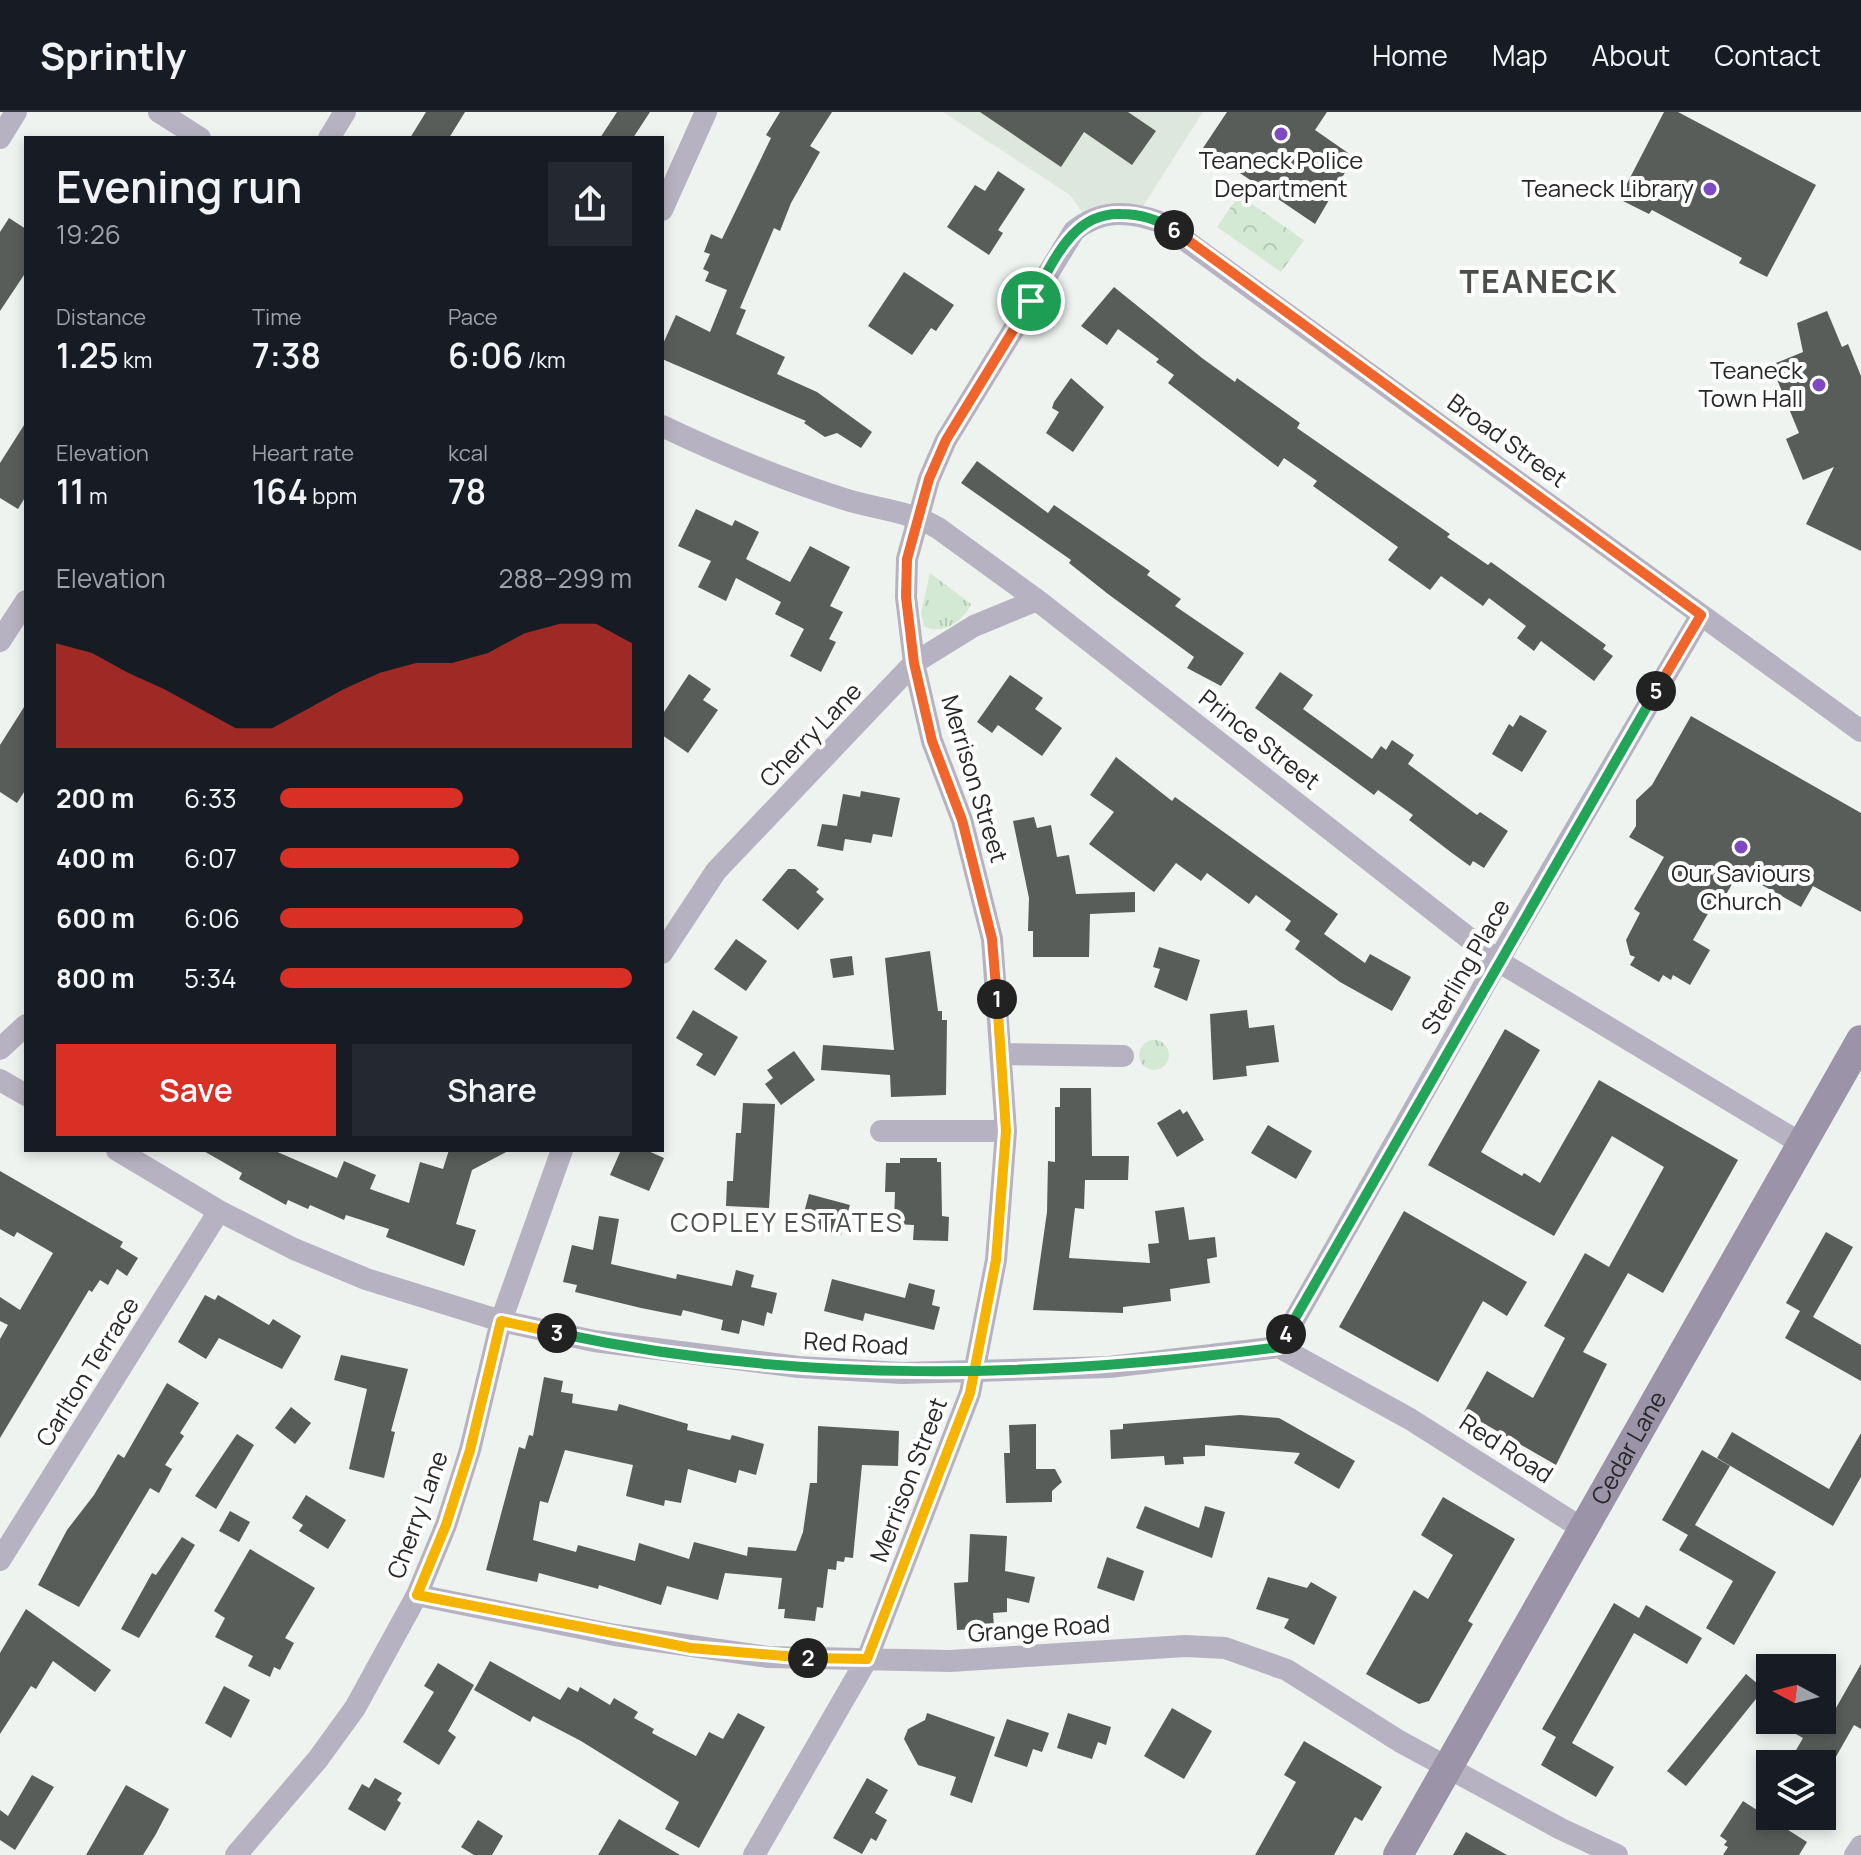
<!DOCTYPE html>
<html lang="en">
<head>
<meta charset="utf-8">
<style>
	:root { --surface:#171b24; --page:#242831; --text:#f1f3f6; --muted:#9ea1a6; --line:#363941; --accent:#d93025 }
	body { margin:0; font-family:Manrope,sans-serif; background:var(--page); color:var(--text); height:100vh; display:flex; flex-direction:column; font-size:30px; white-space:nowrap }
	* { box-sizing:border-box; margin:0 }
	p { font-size:26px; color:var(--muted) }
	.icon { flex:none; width:44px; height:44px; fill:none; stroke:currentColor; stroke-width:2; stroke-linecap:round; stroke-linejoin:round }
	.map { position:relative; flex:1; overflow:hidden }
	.panel { position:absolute; left:24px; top:24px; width:640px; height:1016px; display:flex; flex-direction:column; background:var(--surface); border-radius:0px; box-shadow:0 4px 12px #0003 }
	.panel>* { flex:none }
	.needle { width:52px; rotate:277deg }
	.fabs { position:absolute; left:1756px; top:1542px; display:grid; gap:16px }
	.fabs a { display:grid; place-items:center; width:80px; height:80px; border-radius:0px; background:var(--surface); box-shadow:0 4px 12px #0003; font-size:40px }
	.pin { position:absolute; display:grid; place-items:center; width:68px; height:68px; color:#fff; margin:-34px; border:4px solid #fff; border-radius:50%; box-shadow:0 2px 8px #0007 }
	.km { position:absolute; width:40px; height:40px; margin:-20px; border-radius:50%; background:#222; color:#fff; font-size:22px; line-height:40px; text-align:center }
	.round { display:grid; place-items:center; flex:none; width:84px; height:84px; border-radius:0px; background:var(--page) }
	.head { display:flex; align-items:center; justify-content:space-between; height:136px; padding:0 32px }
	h1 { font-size:44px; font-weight:600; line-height:60px }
	.stats { display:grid; grid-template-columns:repeat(3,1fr); gap:12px; height:136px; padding:8px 32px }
	.stats div { display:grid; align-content:center }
	.stats b { font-size:34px; font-weight:600 }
	.stats small { font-size:22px; font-weight:400 }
	.stats p { font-size:22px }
	.chart { height:224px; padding:16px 32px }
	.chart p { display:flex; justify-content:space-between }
	.chart svg { width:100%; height:144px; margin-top:8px; fill:var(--accent); opacity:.7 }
	.button { display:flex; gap:16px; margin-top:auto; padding:16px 32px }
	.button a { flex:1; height:92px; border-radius:0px; background:var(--accent); color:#fff; font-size:32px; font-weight:600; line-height:92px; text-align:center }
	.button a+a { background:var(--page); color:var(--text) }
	ul { padding:0 32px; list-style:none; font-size:26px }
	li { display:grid; grid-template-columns:128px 96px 1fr; align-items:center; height:60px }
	li i { height:20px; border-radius:10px; background:var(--accent) }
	header { display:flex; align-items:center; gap:48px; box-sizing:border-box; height:112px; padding:0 40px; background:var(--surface); border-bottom:2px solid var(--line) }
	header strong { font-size:38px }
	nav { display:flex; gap:44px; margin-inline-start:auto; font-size:28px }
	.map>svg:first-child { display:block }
	.built { fill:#dee7dd }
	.grass { fill:url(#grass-tufts) }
	.park { fill:url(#park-crowns) }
	.building { fill:#595d59 }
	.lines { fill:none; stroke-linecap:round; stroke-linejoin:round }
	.street { stroke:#b7b2c1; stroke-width:22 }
	.secondary { stroke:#9b94a9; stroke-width:30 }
	.split-1-casing { stroke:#fff; stroke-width:16 }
	.split-2-casing { stroke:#fff; stroke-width:16 }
	.split-3-casing { stroke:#fff; stroke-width:16 }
	.split-4-casing { stroke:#fff; stroke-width:16 }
	.split-5-casing { stroke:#fff; stroke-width:16 }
	.split-6-casing { stroke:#fff; stroke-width:16 }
	.split-7-casing { stroke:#fff; stroke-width:16 }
	.split-1 { stroke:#f0652b; stroke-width:10 }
	.split-2 { stroke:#f5b400; stroke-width:10 }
	.split-3 { stroke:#f5b400; stroke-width:10 }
	.split-4 { stroke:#22a559; stroke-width:10 }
	.split-5 { stroke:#22a559; stroke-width:10 }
	.split-6 { stroke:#f0652b; stroke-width:10 }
	.split-7 { stroke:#22a559; stroke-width:10 }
	.poi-dot { fill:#7f4ac1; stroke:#fefffe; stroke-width:3 }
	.labels { text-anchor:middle; stroke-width:8; stroke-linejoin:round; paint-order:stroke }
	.poi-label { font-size:24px; fill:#262726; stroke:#fefffe }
	.street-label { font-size:24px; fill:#262726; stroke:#fefffe }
	.neighbourhood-label { font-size:26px; letter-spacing:2px; fill:#4c4f4c; stroke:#fefffe }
	.district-label { font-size:32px; font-weight:bold; letter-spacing:2px; fill:#4c4f4c; stroke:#fefffe }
</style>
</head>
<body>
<header>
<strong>Sprintly</strong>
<nav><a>Home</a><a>Map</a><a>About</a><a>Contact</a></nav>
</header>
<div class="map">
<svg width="1861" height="1743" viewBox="0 0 1861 1743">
	<defs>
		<pattern id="grass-tufts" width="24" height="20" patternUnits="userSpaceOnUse" patternTransform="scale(2)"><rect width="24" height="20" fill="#d4e9d4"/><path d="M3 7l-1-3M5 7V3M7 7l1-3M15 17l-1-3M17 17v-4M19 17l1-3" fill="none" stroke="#b6c8b6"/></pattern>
		<pattern id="park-crowns" width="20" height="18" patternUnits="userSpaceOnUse" patternTransform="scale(2)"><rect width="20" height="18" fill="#d4e9d4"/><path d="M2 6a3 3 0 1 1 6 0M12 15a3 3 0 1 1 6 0" fill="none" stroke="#b6c8b6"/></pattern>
	</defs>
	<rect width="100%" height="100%" fill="#eff3ef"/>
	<path class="built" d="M943 0H1203L1138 102 1088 108 1070 83Z"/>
	<path class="grass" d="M930 461 971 492C964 510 940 524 924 514L921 501Z
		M1139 943a15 15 0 1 1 30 0a15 15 0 1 1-30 0Z"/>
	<path class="park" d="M1239 83 1304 128 1281 160 1217 115Z"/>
	<path class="building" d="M426 0H465L449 26H410Z
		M617 0H650L633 26H600Z
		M780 0H832L810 34 820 40 791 91 780 119 774 116 740 196 746 198 736 222 785 245 777 262 817 280 872 320 861 336 837 321 825 325 804 311 806 309 662 247V234L676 203 710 220 727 178 705 169 709 160 703 157 710 142 704 140 711 122 722 127 771 26 766 23Z
		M980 0H1128L1156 19 1132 53 1084 20 1061 55Z
		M1227 0H1327L1315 18 1354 45 1315 112 1203 36Z
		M1664 0H1678L1816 73 1767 165 1739 151 1742 146 1652 98 1649 102 1619 87Z
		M998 59 1025 77 998 118 1003 121 989 143 947 115 975 73 985 79Z
		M9 106 26 117V160L0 199V120Z
		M904 160 954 193 936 219 931 216 912 243 868 214Z
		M1114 175 1202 246 1235 270 1237 266 1300 311 1297 316 1450 422 1447 425 1488 453 1491 450 1606 533 1603 537 1613 544 1594 569 1541 529 1534 539 1517 526 1526 514 1489 486 1483 494 1441 464 1430 478 1388 448 1398 435 1313 374 1317 369 1284 346 1278 355 1168 271 1174 263 1156 250 1159 247 1118 217 1107 233 1081 214Z
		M1827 199 1842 235 1848 232 1861 264V439L1806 412 1834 355 1803 368 1786 327 1799 321 1771 253 1803 240 1797 211Z
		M1071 266 1104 295 1073 340 1046 321 1059 300 1052 296 1054 290Z
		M26 310V384L18 397 0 386V351Z
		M977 349 1048 401 1054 393 1150 459 1147 463 1181 487 1175 494 1244 541 1221 574 1187 556 1194 545 1108 482 1069 451 1071 448 961 371Z
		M696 397 732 414 735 408 759 420 746 447 790 470 810 434 850 455 830 494 843 500 829 527 836 530 821 560 790 544 804 517 775 502 781 490 736 466 726 489 698 475 711 449 678 434Z
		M1280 560 1313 583 1303 597 1372 647 1381 634 1386 638 1392 628 1414 643 1408 652 1477 703 1480 700 1508 719 1484 756 1473 749 1470 754 1452 741 1409 708 1413 703 1378 678 1374 683 1255 596Z
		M689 562 711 577 703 588 718 598 688 641 662 623V603Z
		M1010 563 1043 586 1035 597 1062 616 1042 644 998 613 992 621 977 610Z
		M26 592V677L17 691 0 680V633Z
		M1520 603 1547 619 1522 660 1492 642 1509 612 1513 615Z
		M1691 604 1861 701V800L1813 774 1801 795 1739 760 1724 786 1719 782 1693 828 1710 838 1690 873 1673 863 1671 868 1663 863 1659 870 1630 853 1635 845 1630 843 1626 828 1640 801 1634 797 1664 745 1629 725 1636 714V688L1652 673Z
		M1116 645 1172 689 1175 685 1338 802 1324 822 1365 851 1370 842 1411 865 1392 899 1340 870 1295 837 1300 829 1285 818 1291 809 1256 783 1249 792 1207 761 1201 769 1176 751 1154 780 1089 732 1114 700 1090 683Z
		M861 679 900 686 892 725 873 722 871 731 845 727 843 739 817 734 822 712 837 714 843 682 860 685Z
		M1034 705 1037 716 1051 713 1057 745 1069 743 1076 782 1135 780V800L1090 802 1089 845H1033V819H1028L1029 786 1013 709Z
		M788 757H795L819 777 816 780 824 787 798 818 762 788Z
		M736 827 767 849 746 879 714 857Z
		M1159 835 1200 848 1187 889 1154 875 1160 857 1153 855Z
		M930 839 938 899H942V908H947L946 983 891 985 890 963 821 958 823 933 894 938 885 846Z
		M852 844 854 863 833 866 830 847Z
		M693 898 738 925 715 964 696 953 703 942 676 926Z
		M1247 898 1249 916 1274 913 1279 950 1246 954 1247 964 1213 968 1210 902Z
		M1505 917 1540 938 1481 1040 1522 1064 1524 1061 1540 1071 1599 968 1738 1048 1663 1181 1628 1161 1583 1240 1607 1252 1556 1353 1464 1300 1487 1259 1533 1286 1565 1226 1544 1214 1585 1141 1609 1155 1664 1055 1612 1024 1554 1124 1428 1053Z
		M794 939 815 968 781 993 765 972 773 966 767 958Z
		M1060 976H1091L1092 1044H1129L1128 1068H1085L1084 1097 1075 1096 1069 1146 1150 1151 1148 1132 1159 1131 1155 1099 1184 1095 1189 1128 1215 1125 1217 1145 1207 1147 1210 1171 1170 1177 1171 1189 1123 1195V1201L1033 1198 1047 1100 1048 1049 1055 1050V995H1060Z
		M743 991 775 992 769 1096 726 1094 727 1069H733L736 1021H741Z
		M1180 997 1183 1002 1187 999 1204 1028 1177 1045 1157 1011Z
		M1268 1013 1312 1039 1296 1067 1251 1041Z
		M202 1038H273L337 1066 344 1049 376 1063 370 1077 409 1091 420 1050 443 1057 449 1038H510L472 1058 456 1112 476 1118 464 1154 386 1125 389 1117 346 1103 344 1108 310 1093 308 1097 288 1088 286 1093 239 1067 242 1061Z
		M621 1038H646L664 1046 649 1079 610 1063Z
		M900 1046H937V1050H941L942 1104 949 1105 948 1129 913 1128 914 1113 894 1112 895 1080H885L886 1051H900Z
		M0 1059 123 1130 120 1135 138 1146 127 1164 117 1157 108 1173 100 1168 92 1180 89 1178 0 1326V1227L8 1213 0 1209V1185L20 1198 53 1141 17 1120 14 1125 0 1117Z
		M809 1082 850 1093 841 1123 801 1112Z
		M1404 1099 1527 1170 1507 1204 1483 1189 1438 1270 1339 1215Z
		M599 1104 619 1107 611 1152 676 1167 677 1162 732 1174 736 1158 754 1163 751 1175 777 1181 772 1202 767 1200 764 1214 742 1208 739 1222 721 1218 723 1208 683 1198 681 1204 641 1196 575 1180 577 1173 563 1170 572 1133 593 1138Z
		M1826 1120 1853 1135 1813 1205 1861 1233V1269L1785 1226 1800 1199 1786 1191Z
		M832 1167 905 1186 909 1171 935 1178 932 1193 940 1195 934 1218 865 1201 863 1209 824 1199Z
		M205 1183 215 1188 218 1183 269 1213 273 1207 301 1224 282 1257 219 1226 206 1247 178 1230Z
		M341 1243 408 1257 391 1319 395 1320 384 1366 349 1357 367 1277 334 1268Z
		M544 1265 563 1269 561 1280 573 1282 572 1291 617 1299 619 1292 688 1312 687 1318 730 1328 732 1323 764 1332 756 1363 739 1358 736 1371 688 1357 681 1391 665 1388 664 1394 626 1384 633 1353 565 1338 548 1391 540 1389 533 1428 576 1440 578 1433 635 1449 639 1431 689 1447 694 1430 747 1444 748 1435 796 1439 803 1420 810 1371H817L818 1314 899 1319 898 1354 862 1353 853 1446 845 1445 844 1450 837 1449 836 1458 828 1457 823 1496 817 1495 815 1509 784 1506 785 1497H778L782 1466 725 1461 718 1488 667 1474 661 1493 599 1473 598 1477 539 1461 537 1470 486 1458 519 1335 525 1337 529 1323 533 1324Z
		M167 1271 199 1291 180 1321 184 1324 165 1353 172 1357 159 1381 150 1376 79 1495 38 1473 67 1418 94 1383 118 1342 124 1346Z
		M291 1295 311 1311 295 1332 275 1316Z
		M1240 1303 1279 1306 1355 1349 1339 1377 1294 1351 1300 1341 1205 1333V1344L1183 1345 1184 1352 1165 1353 1164 1344 1111 1347 1110 1318 1123 1317V1312Z
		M1036 1312V1357H1055L1062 1370 1052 1379V1390L1006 1391 1004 1341H1010L1009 1313Z
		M1732 1320 1829 1377 1861 1321V1365L1833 1414 1717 1346Z
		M237 1322 254 1333 216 1397 195 1384Z
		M1702 1338 1730 1354 1695 1413 1776 1460 1734 1533 1706 1516 1733 1469 1679 1438 1688 1423 1662 1408Z
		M306 1383 346 1408 328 1437 299 1419 303 1413 292 1406Z
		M1443 1385 1515 1427 1468 1509 1473 1512 1429 1589 1419 1592 1366 1562 1414 1478 1428 1487 1453 1443 1421 1423Z
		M1145 1394 1199 1416 1205 1394 1225 1400 1212 1446 1136 1416Z
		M230 1399 250 1410 239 1430 219 1419Z
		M970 1422 1007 1424 1005 1459 1035 1465 1029 1491 1007 1486V1500L993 1501 994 1516 957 1518 954 1471 968 1470Z
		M182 1425 195 1433 139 1526 121 1517 152 1461 156 1463Z
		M250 1437 315 1476 285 1526 294 1531 280 1558 274 1555 270 1565 248 1554 253 1544 215 1525 225 1506 214 1499Z
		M1107 1445 1144 1459 1134 1489 1097 1476Z
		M1268 1465 1307 1476 1311 1470 1337 1485 1314 1533 1284 1516 1289 1507 1256 1497Z
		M1614 1491 1639 1506 1646 1493 1702 1526 1687 1552 1634 1521 1572 1631 1614 1655 1596 1685 1541 1653 1556 1625 1542 1617Z
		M26 1497 111 1558 95 1580 53 1549 36 1577 31 1574 0 1622V1541Z
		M490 1549 560 1588 568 1575 578 1580 580 1575 610 1593 614 1586 638 1600 634 1606 654 1617 652 1621 696 1644 709 1620 723 1627 738 1601 765 1615 699 1736 665 1717 679 1690 581 1629 533 1604 530 1610 474 1578Z
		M438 1551 474 1573 448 1619 456 1625 439 1653 403 1630 434 1580 424 1574Z
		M1861 1552V1617L1854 1613 1833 1650 1788 1652 1803 1626 1771 1608H1810L1824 1617Z
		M1746 1562 1764 1577 1686 1674 1667 1659Z
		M224 1574 250 1588 231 1626 205 1611Z
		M1172 1596 1212 1619 1184 1667 1144 1644Z
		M927 1601 995 1625 972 1691 950 1683 956 1665 918 1653 904 1627 908 1617 925 1608Z
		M1068 1601 1111 1615 1106 1633 1098 1630 1092 1647 1057 1636Z
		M1007 1607 1049 1621 1042 1640 1033 1637 1027 1655 994 1644Z
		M1304 1629 1382 1675 1362 1709 1355 1705 1334 1743H1255L1296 1670 1284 1663Z
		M32 1663 54 1675 15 1738 0 1728V1698L8 1704Z
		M375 1666 402 1681 397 1688 401 1691 385 1719 348 1697 362 1672 369 1676Z
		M867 1666 888 1678 875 1701 887 1708 876 1729 871 1726 862 1742 833 1726Z
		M126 1673 169 1697 156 1722 143 1743H86Z
		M1743 1689 1807 1730 1799 1743H1723L1728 1735 1724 1733 1727 1729 1720 1724Z
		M619 1707 680 1743H598Z
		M478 1708 503 1724 492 1743H474L461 1735Z
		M1466 1720 1507 1743H1453Z"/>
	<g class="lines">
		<path class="street" d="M159 0 200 26
			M0 26 16 0
			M329 26 345 0
			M662 98 706 0
			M662 314C721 342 781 367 844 387 875 397 910 399 938 416L1037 488 1498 849 1802 1032
			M0 529 26 489
			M662 841 716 759 914 551 974 514 1037 488
			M0 937 26 913
			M1002 942 1123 944
			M0 968 26 983
			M881 1019H1006
			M117 1038 219 1099 294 1137 366 1167 501 1209 594 1229 799 1255 902 1261 1109 1255 1279 1235 1410 1307 1583 1417
			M1279 1235 1498 849 1701 503
			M0 1448 219 1099
			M417 1483 615 1523 768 1545 950 1549 1185 1534 1225 1536 1287 1558 1399 1629 1561 1717 1617 1743
			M236 1743 318 1647 355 1596 417 1483 446 1413 470 1338 501 1209 562 1038
			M754 1743 867 1547 970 1281 996 1148 1006 1019 992 827 962 708 932 629 914 551 906 485 907 447 929 367 946 328 1074 119C1101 97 1129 99 1160 110L1861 619
			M1855 1743 1861 1734"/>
		<path class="secondary" id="s1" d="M1398 1743 1861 928"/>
	</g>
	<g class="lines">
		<g class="split-1-casing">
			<path id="split-1" d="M997 887 992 827 962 708 932 629 914 551 906 485 907 447 929 367 946 328 1031 189"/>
		</g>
		<g class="split-2-casing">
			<path id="split-2" d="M808 1546 867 1547 970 1281 996 1148 1006 1019 997 887"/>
		</g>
		<g class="split-3-casing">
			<path id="split-3" d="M557 1221 501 1209 470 1338 446 1413 417 1483 691 1536 808 1546"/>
		</g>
		<g class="split-4-casing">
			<path id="split-4" d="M557 1221C795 1272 1038 1267 1279 1235L1286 1222"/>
		</g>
		<g class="split-5-casing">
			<path id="split-5" d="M1286 1222 1656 579"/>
		</g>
		<g class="split-6-casing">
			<path id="split-6" d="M1174 118 1701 503 1656 579"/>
		</g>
		<g class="split-7-casing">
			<path id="split-7" d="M1031 189C1053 152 1071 100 1121 102 1141 102 1157 107 1174 118"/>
		</g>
		<use href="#split-1" class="split-1"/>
		<use href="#split-2" class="split-2"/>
		<use href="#split-3" class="split-3"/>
		<use href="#split-4" class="split-4"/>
		<use href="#split-5" class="split-5"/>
		<use href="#split-6" class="split-6"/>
		<use href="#split-7" class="split-7"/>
	</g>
	<g class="poi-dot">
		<circle cx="1281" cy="22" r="8"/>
		<circle cx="1710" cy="77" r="8"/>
		<circle cx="1819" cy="273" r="8"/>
		<circle cx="1741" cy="735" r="8"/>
	</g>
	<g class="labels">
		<g class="poi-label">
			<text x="1281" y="57">Teaneck Police<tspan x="1281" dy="28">Department</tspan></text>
			<text x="1694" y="85" text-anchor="end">Teaneck Library</text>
			<text x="1803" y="267" text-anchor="end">Teaneck<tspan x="1803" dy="28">Town Hall</tspan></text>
			<text x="1741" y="770">Our Saviours<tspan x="1741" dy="28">Church</tspan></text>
		</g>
		<g class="street-label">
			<text transform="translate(1507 329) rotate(36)" y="8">Broad Street</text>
			<text transform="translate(811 623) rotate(-46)" y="8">Cherry Lane</text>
			<text transform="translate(1259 628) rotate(38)" y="8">Prince Street</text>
			<text transform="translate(974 667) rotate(73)" y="8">Merrison Street</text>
			<text transform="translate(1466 855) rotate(-60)" y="8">Sterling Place</text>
			<text transform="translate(856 1232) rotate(3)" y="8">Red Road</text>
			<text transform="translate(88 1260) rotate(-58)" y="8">Carlton Terrace</text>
			<text dy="8" stroke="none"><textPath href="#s1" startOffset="468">Cedar Lane</textPath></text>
			<text transform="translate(1506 1337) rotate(33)" y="8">Red Road</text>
			<text transform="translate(909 1368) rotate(-69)" y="8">Merrison Street</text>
			<text transform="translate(418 1403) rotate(-70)" y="8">Cherry Lane</text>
			<text transform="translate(1039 1517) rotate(-4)" y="8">Grange Road</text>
		</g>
		<g class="neighbourhood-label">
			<text x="787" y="1120">COPLEY ESTATES</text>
		</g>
		<g class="district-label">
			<text x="1539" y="181">TEANECK</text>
		</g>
	</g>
</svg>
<div class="fabs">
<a><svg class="needle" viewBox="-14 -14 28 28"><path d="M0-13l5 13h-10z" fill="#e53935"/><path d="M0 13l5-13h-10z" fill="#9ea1a6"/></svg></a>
<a><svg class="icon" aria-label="layers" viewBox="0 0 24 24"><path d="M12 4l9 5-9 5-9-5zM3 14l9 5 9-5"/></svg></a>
</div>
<div class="pin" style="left:1031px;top:189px;background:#1e9e55"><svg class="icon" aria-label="arrive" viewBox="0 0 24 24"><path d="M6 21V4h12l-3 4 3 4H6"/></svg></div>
<b class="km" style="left:997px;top:887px">1</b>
<b class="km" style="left:808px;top:1546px">2</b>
<b class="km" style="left:557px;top:1221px">3</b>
<b class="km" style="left:1286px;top:1222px">4</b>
<b class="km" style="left:1656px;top:579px">5</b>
<b class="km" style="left:1174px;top:118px">6</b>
<section class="panel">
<div class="head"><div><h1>Evening run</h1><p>19:26</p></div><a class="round"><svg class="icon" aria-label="share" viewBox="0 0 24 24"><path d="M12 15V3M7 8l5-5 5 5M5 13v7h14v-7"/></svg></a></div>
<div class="stats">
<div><p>Distance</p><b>1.25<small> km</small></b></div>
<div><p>Time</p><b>7:38</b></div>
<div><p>Pace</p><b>6:06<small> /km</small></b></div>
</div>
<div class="stats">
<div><p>Elevation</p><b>11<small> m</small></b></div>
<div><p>Heart rate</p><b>164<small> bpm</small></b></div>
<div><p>kcal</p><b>78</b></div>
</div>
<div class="chart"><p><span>Elevation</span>288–299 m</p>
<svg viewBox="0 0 160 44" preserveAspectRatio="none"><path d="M0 44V12L10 15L20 21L30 26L40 32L50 38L60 38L70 32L80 26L90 21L100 18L110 18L120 15L130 9L140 6L150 6L160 12V44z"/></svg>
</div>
<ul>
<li><b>200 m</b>6:33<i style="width:52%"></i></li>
<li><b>400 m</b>6:07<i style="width:68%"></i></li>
<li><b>600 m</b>6:06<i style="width:69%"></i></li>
<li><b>800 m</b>5:34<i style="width:100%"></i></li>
</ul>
<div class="button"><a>Save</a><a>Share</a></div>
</section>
</div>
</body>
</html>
